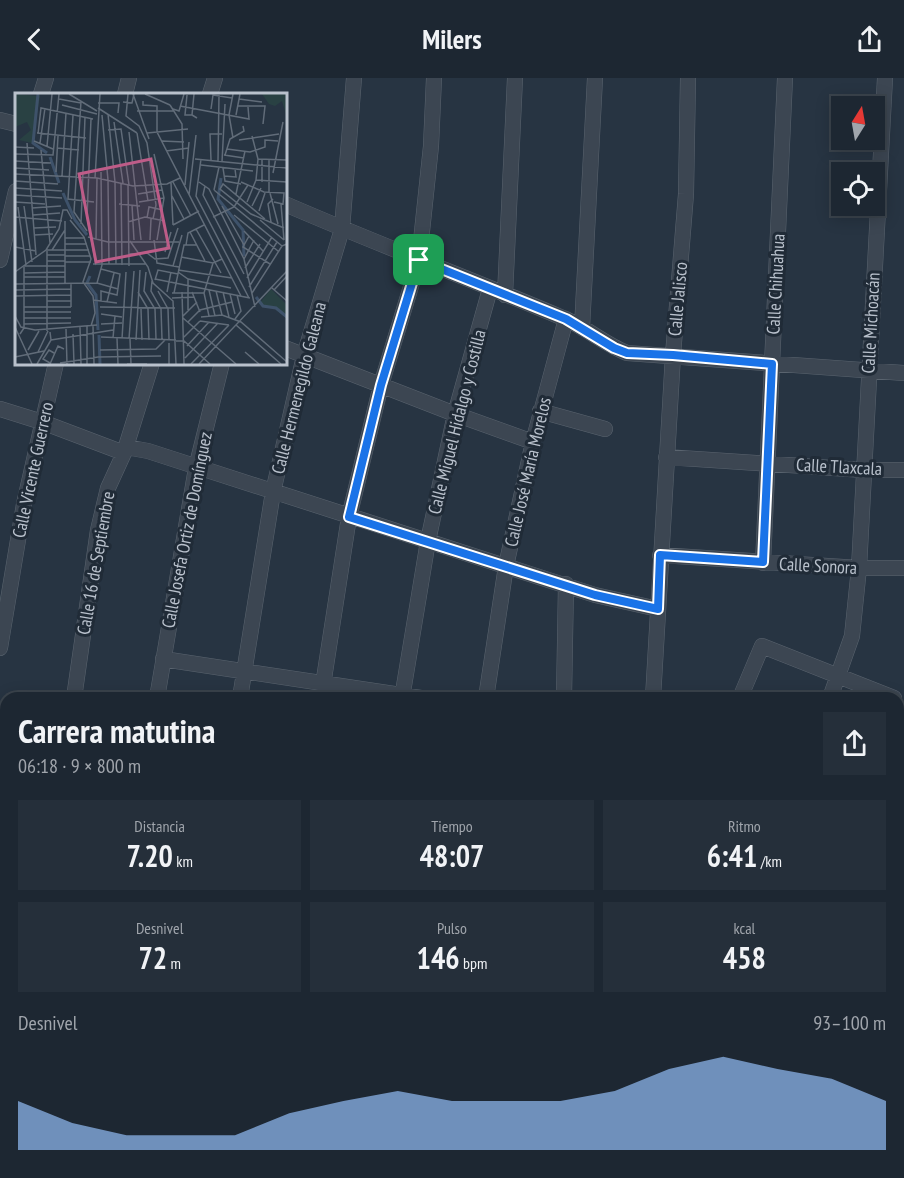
<!DOCTYPE html>
<html lang="es">
<head>
<meta charset="utf-8">
<style>
	:root { --surface:#1d2732; --page:#252f3a; --text:#f1f3f6; --muted:#a0a5ac; --line:#3b444d; --accent:#93bdf6 }
	body { margin:0; font-family:"PT Sans Narrow",sans-serif; background:var(--page); color:var(--text); height:100vh; display:flex; flex-direction:column; font-size:22px; white-space:nowrap }
	* { box-sizing:border-box; margin:0 }
	p { font-size:20px; color:var(--muted) }
	.icon { flex:none; width:33px; height:33px; fill:none; stroke:currentColor; stroke-width:2; stroke-linecap:round; stroke-linejoin:round }
	.map { position:relative; flex:1; overflow:hidden }
	.drawer { position:absolute; left:0px; top:614px; width:904px; height:488px; display:flex; flex-direction:column; background:var(--surface); border-radius:18px 18px 0 0; box-shadow:0 3px 15px #0003,0 0 0 2px var(--line) }
	.drawer>* { flex:none }
	.needle { width:39px; rotate:11deg }
	.fabs { position:absolute; left:831px; top:18px; display:grid; gap:12px }
	.fabs a { display:grid; place-items:center; width:54px; height:54px; border-radius:0px; background:var(--surface); box-shadow:0 3px 15px #0003,0 0 0 2px var(--line); font-size:30px }
	.pin { position:absolute; display:grid; place-items:center; width:51px; height:51px; color:#fff; margin:-26px; border-radius:12px; box-shadow:0 3px 9px #0006 }
	.round { display:grid; place-items:center; flex:none; width:63px; height:63px; border-radius:0px; background:var(--page) }
	.overview { display:flex; align-items:center; justify-content:space-between; height:102px; padding:0 18px }
	h1 { font-size:33px; font-weight:700; line-height:45px }
	.figures { display:grid; grid-template-columns:repeat(3,1fr); gap:9px; height:102px; padding:6px 18px }
	.figures div { display:grid; align-content:center; border-radius:0px; background:var(--page); text-align:center }
	.figures b { font-size:30px; font-weight:700 }
	.figures small { font-size:16px; font-weight:400 }
	.figures p { font-size:16px }
	.chart { height:168px; padding:12px 18px }
	.chart p { display:flex; justify-content:space-between }
	.chart svg { width:100%; height:108px; margin-top:6px; fill:var(--accent); opacity:.7 }
	header { display:flex; justify-content:space-between; align-items:center; height:78px; padding:0 18px; background:var(--surface); font-size:27px; font-weight:700 }
	.map>svg:first-child { display:block }
	.lines { fill:none; stroke-linecap:round; stroke-linejoin:round }
	.minor-casing { stroke:#5a646f; stroke-width:16 }
	.minor { stroke:#3c4652; stroke-width:15 }
	.route-casing { stroke:#fff; stroke-width:12 }
	.route { stroke:#1a73e8; stroke-width:8 }
	.labels { text-anchor:middle; stroke-width:6; stroke-linejoin:round; paint-order:stroke }
	.street-label { font-size:18px; fill:#b9c1cc; stroke:#202b37 }
	.inset-river { fill:none; stroke:#3e526a; stroke-width:3 }
	.inset-road { fill:none; stroke:#616c79; stroke-width:1.5 }
	.view { fill:#be5c88; fill-opacity:0.15; stroke:#be5c88; stroke-width:3 }
	.inset-edge { fill:none; stroke:#b9c1cc; stroke-width:3 }
</style>
</head>
<body>
<header><svg class="icon" aria-label="back" viewBox="0 0 24 24"><path d="M15 5l-7 7 7 7"/></svg>Milers<svg class="icon" aria-label="share" viewBox="0 0 24 24"><path d="M12 15V3M7 8l5-5 5 5M5 13v7h14v-7"/></svg></header>
<div class="map">
<svg width="904" height="1100" viewBox="0 0 904 1100">
	<rect width="100%" height="100%" fill="#273442"/>
	<g class="lines">
		<g class="minor-casing">
			<path id="minor" d="M41 16 46 0
				M125 16 129 0
				M210 16 215 0
				M0 42 16 46
				M285 126C377 166 471 201 563 240 586 249 604 266 627 275L904 295
				M0 182 16 113
				M505 217 515 0
				M582 250 595 0
				M285 270 455 336 533 364
				M0 331 42 344 124 375
				M540 333 605 351
				M126 369 148 373 595 517 658 531
				M666 379 863 392H904
				M660 477 859 490H904
				M763 485 785 0
				M0 570 24 426 56 285
				M163 581 421 620
				M74 620 98 452 108 410 124 375 152 285
				M157 620 196 390 222 285
				M240 620 273 414 304 278 342 151 354 0
				M321 620 349 439 381 307 419 182 431 68 434 0
				M402 620 428 463 455 336 490 211
				M486 620 506 488 533 364 566 241
				M564 620 566 506
				M653 620 673 277 686 116 688 0
				M740 620 762 568 894 620
				M830 620 852 558 859 490 885 0
				M898 683 904 669
				M0 708 6 709
				M898 761 904 763
				M0 797 6 800
				M898 833 904 835
				M898 927 904 928
				M898 999 904 1000
				M0 1009H6
				M898 1049 904 1040
				M500 1095 556 1100
				M74 1100 75 1095
				M163 1100V1095
				M246 1100V1095
				M327 1100 328 1095
				M409 1100 410 1095
				M719 1100 720 1095
				M805 1100 808 1095
				M870 1100 872 1095"/>
		</g>
		<use href="#minor" class="minor"/>
	</g>
	<g class="lines">
		<g class="route-casing">
			<path id="route" d="M419 182 566 241 614 270 627 275 673 277 772 286 763 484 660 477 658 531 595 517 349 439 381 307Z"/>
		</g>
		<use href="#route" class="route"/>
	</g>
	<g class="labels">
		<g class="street-label">
			<text transform="translate(776 206) rotate(-87)" y="6">Calle Chihuahua</text>
			<text transform="translate(678 221) rotate(-85)" y="6">Calle Jalisco</text>
			<text transform="translate(871 245) rotate(-87)" y="6">Calle Michoacán</text>
			<text transform="translate(299 310) rotate(-76)" y="6">Calle Hermenegildo Galeana</text>
			<text transform="translate(457 344) rotate(-76)" y="6">Calle Miguel Hidalgo y Costilla</text>
			<text transform="translate(839 389) rotate(3)" y="6">Calle Tlaxcala</text>
			<text transform="translate(33 392) rotate(-78)" y="6">Calle Vicente Guerrero</text>
			<text transform="translate(528 394) rotate(-77)" y="6">Calle José María Morelos</text>
			<text transform="translate(187 452) rotate(-79)" y="6">Calle Josefa Ortiz de Domínguez</text>
			<text transform="translate(96 485) rotate(-80)" y="6">Calle 16 de Septiembre</text>
			<text transform="translate(818 488) rotate(3)" y="6">Calle Sonora</text>
		</g>
	</g>
	<g transform="translate(15 15)">
		<rect width="272" height="272" fill="#273442"/>
		<path d="M0 1 25 3 17 50 4 47 16 37 12 29 0 34ZM247 1H271V21L267 8 260 13 254 11ZM256 196 271 211V225L260 216 244 211Z" fill="#294143"/>
		<path class="inset-river" d="M23 1 18 50 32 60M35 64 44 90M206 85 203 106 228 137 229 163M48 100 60 127 72 142M75 183 72 190 81 202 83 237M241 204 248 213 261 215 272 224M84 242 85 271"/>
		<path class="inset-road" d="M54 1 82 18M113 1 111 23 124 33 132 50 141 112 138 126M118 1 134 46M130 1 155 12M179 1 177 22 182 25M172 2 170 22H177M44 6 66 10M224 6 247 9M66 8 59 119 72 138M128 8V12L142 13V39L226 203M108 9 117 10 119 1M83 10H104L103 20M47 12 82 21M155 12 167 31 168 66M165 13 234 26 233 14M223 13H250L248 31M83 15 122 40M158 16 164 18 169 1M196 16 198 2 217 5M122 18H158M93 21 100 89 101 171M58 22 53 106 79 109M87 22 93 87 94 171M221 22 225 1M76 26 72 124 81 172M99 29 108 90M93 37 106 36 114 92M114 39 126 147M22 40 71 45M122 40 133 108M132 40 173 36M23 41 26 15 78 26M218 45 214 22 218 1M224 47 264 41M19 48 38 56M147 48 169 49M12 50 21 162M25 50 30 15M32 53 37 1M0 54 19 55M42 55 64 57M212 56 235 59 250 54V47L263 48M26 57 35 150M151 58 174 55M0 61 38 62 44 1M139 61 149 105 142 147M209 62 229 65M210 62 215 46 229 38 228 33M180 66 272 75M186 66 181 103 234 205M243 66 272 67M247 66V89M196 67 195 41H207M254 67V100M0 68 36 70M203 68 204 2M207 69 210 11M186 72 238 78M0 75 34 77M208 75 210 88 226 91M41 79 43 43M258 80 268 29M0 81 82 85 118 93 152 91 165 85M47 83 51 20M209 83 221 84 220 76M80 85 85 1M241 87 272 89M0 88 43 91M158 89 176 123M184 89 194 96 229 166 240 214M226 89 249 99 269 100 268 111 259 109M106 90 107 172M156 90 158 132M113 91 114 173M170 92 174 49M190 93 188 102 229 181M0 95 47 98M199 97 267 153 272 151M199 97 204 74M255 100 263 131M123 101 147 97M221 101 230 58M0 102 47 105M174 102 181 42M157 103 169 126M0 109 30 111M124 109 149 105M232 109 241 87 243 66 237 43M104 111 125 113M266 111 269 147M117 112 119 147M9 113 17 169M207 113 229 152M237 113 246 95M3 114 11 172M17 115 46 113M244 118 250 100M18 122 45 120M219 122 263 158M0 124 47 128M198 124 219 114 233 92M132 125 134 114 148 117M250 126 208 91 205 96 236 121 269 135M55 127 69 144 76 166 68 189 78 203 80 220 76 233M245 127 269 147M50 128V191M113 129 130 124 150 128M256 129 253 111 258 106M66 131 70 24M158 132 184 118M19 135 41 134M181 136 206 180M229 138 248 158M175 139 190 168M19 142 38 141M234 143 228 154 255 171M73 144 93 149H164M50 145H70M81 146 82 85M135 147 136 126M139 147 142 170 164 174M115 148 133 174 138 190 158 208 161 271M50 151H72M171 152 173 140 189 132M0 154 21 158M31 157H74M37 157 50 137M32 158V238M150 159 156 139M114 161 132 160 140 166 153 165 163 135M32 162H50M50 163H75M166 164 198 170 207 166M229 166 239 147M32 168H50M50 169H76M78 171H131M9 173H50M158 173 167 142M230 175 245 151M86 176 105 181 102 202 86 198V208M163 177 217 185M0 179 31 157 44 136 48 117H52L57 126M131 179 129 198 140 216 141 246M163 179 173 186 216 195M9 180 50 179M9 184H50M232 185 257 144M140 186 235 205M173 186V217M140 187 143 177 163 181M137 188 136 198 146 216 147 246M82 190 87 172 86 79M0 191 82 190 103 196M56 191V214M234 194 262 149M257 195 272 208M0 197 56 196M194 197 200 223M259 197 272 183M143 198 153 216 154 246M201 198 207 222M123 199 133 216 134 247M152 199 156 179M167 199 169 271M177 199 185 219M208 199 214 224M157 200H189M159 200 169 152H182M237 200 267 153M215 201 220 221M0 203 56 202M157 205 179 204M78 207 102 210M32 208H56M92 209 99 180M9 214H56M85 214 160 215M126 216 127 247M9 219H56M86 221 107 224M0 223 6 234 20 237 82 232M168 223 182 209M194 223 189 200 198 170M186 224 207 222 226 229 272 269M9 225H56M168 225 221 271M220 226 226 218 222 202M185 228 214 232M173 229 185 217 217 209M9 231 56 230M86 231 107 230M221 232 266 271M72 233V271M78 233 79 271M0 234 17 271M65 234 66 271M51 236 52 271M5 241 9 235V174M58 241 59 271M86 244 161 247M169 244 185 228M98 245 100 223M102 245 103 271M107 246 111 179M114 246 119 178M115 246 116 271M36 247 98 237M121 247 125 177M161 248H169L195 271M172 253 194 229M13 257 24 238M85 257 141 256 150 247M23 259 33 238M230 259 244 271M0 264 29 258M170 265 203 230M35 270 28 266 34 257 39 260M45 270 83 264 146 263M22 271 36 247 35 239M35 271 43 253 49 256M112 271H132M154 271V250M176 271 214 232M184 271 272 178"/>
		<path class="view" d="M136 66 154 155 81 169 64 81Z"/>
		<rect width="272" height="272" class="inset-edge"/>
	</g>
</svg>
<div class="fabs">
<a><svg class="needle" viewBox="-14 -14 28 28"><path d="M0-13l5 13h-10z" fill="#e53935"/><path d="M0 13l5-13h-10z" fill="#a0a5ac"/></svg></a>
<a><svg class="icon" aria-label="locate" viewBox="0 0 24 24"><circle cx="12" cy="12" r="6"/><path d="M12 2v4M12 18v4M2 12h4M18 12h4"/></svg></a>
</div>
<div class="pin" style="left:419px;top:182px;background:#1e9e55"><svg class="icon" aria-label="arrive" viewBox="0 0 24 24"><path d="M6 21V4h12l-3 4 3 4H6"/></svg></div>
<section class="drawer">
<div class="overview"><div><h1>Carrera matutina</h1><p>06:18 · 9 × 800 m</p></div><a class="round"><svg class="icon" aria-label="share" viewBox="0 0 24 24"><path d="M12 15V3M7 8l5-5 5 5M5 13v7h14v-7"/></svg></a></div>
<div class="figures">
<div><p>Distancia</p><b>7.20<small> km</small></b></div>
<div><p>Tiempo</p><b>48:07</b></div>
<div><p>Ritmo</p><b>6:41<small> /km</small></b></div>
</div>
<div class="figures">
<div><p>Desnivel</p><b>72<small> m</small></b></div>
<div><p>Pulso</p><b>146<small> bpm</small></b></div>
<div><p>kcal</p><b>458</b></div>
</div>
<div class="chart"><p><span>Desnivel</span>93–100 m</p>
<svg viewBox="0 0 160 44" preserveAspectRatio="none"><path d="M0 44V24L10 33L20 38L30 38L40 38L50 29L60 24L70 20L80 24L90 24L100 24L110 20L120 11L130 6L140 11L150 15L160 24V44z"/></svg>
</div>
</section>
</div>
</body>
</html>
